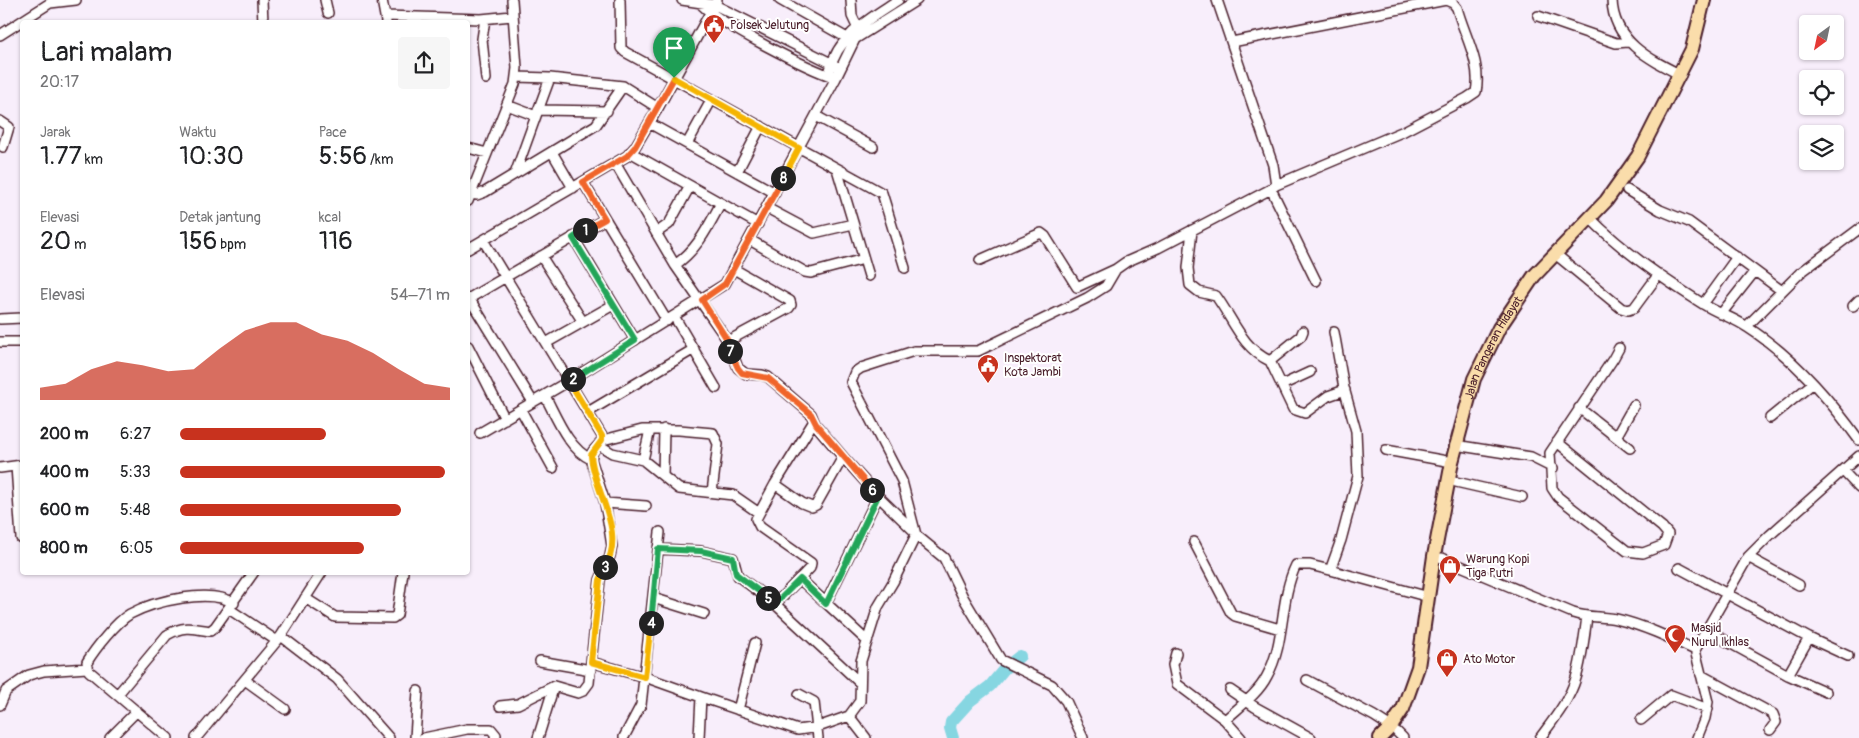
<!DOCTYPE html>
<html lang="id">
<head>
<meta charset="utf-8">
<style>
	:root { --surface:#fff; --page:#f6f6f6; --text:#202124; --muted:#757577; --accent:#c8321e }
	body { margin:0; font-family:Pangolin,sans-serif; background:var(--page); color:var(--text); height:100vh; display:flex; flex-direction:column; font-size:19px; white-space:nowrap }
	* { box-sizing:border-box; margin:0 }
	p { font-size:16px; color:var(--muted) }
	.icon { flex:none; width:28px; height:28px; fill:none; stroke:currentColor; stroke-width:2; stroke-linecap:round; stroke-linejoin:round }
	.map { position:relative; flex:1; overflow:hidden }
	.side { position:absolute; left:20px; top:20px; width:450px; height:555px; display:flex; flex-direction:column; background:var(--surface); border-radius:5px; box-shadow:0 1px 4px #0004 }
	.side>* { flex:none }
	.needle { width:32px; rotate:213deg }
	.tools { position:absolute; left:1799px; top:15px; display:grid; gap:10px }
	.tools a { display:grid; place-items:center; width:45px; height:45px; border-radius:5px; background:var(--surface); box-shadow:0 1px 4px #0004; font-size:25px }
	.pin { position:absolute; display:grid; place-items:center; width:42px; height:42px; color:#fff; margin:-51px -21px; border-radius:50% 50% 50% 0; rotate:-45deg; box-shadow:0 0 5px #0007 }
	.pin .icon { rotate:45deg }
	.km { position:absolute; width:25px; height:25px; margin:-12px; border-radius:50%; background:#222; color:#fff; font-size:14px; line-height:25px; text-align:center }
	.round { display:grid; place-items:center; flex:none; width:52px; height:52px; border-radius:5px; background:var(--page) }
	.summary { display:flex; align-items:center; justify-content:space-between; height:85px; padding:0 20px }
	h1 { font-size:28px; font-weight:600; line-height:38px }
	.metrics { display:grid; grid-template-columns:repeat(3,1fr); gap:8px; height:85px; padding:5px 20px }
	.metrics div { display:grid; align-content:center }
	.metrics b { font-size:25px; font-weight:600 }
	.metrics small { font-size:14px; font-weight:400 }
	.metrics p { font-size:14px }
	.chart { height:140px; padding:10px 20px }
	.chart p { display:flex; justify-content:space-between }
	.chart svg { width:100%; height:90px; margin-top:5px; fill:var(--accent); opacity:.7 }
	ul { padding:0 20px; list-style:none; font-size:16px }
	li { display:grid; grid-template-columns:80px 60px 1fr; align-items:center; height:38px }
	li i { height:12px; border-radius:6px; background:var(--accent) }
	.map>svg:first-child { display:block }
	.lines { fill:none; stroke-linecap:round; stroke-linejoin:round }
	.river { stroke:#86d6e1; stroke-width:12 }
	.minor-casing { stroke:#4a1f2b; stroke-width:12 }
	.highway-casing { stroke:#4a1f2b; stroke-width:16 }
	.minor { stroke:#fff; stroke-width:9 }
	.highway { stroke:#faddab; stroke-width:12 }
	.split-1-casing { stroke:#fff; stroke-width:10 }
	.split-2-casing { stroke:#fff; stroke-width:10 }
	.split-3-casing { stroke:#fff; stroke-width:10 }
	.split-4-casing { stroke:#fff; stroke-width:10 }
	.split-5-casing { stroke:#fff; stroke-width:10 }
	.split-6-casing { stroke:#fff; stroke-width:10 }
	.split-7-casing { stroke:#fff; stroke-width:10 }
	.split-8-casing { stroke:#fff; stroke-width:10 }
	.split-9-casing { stroke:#fff; stroke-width:10 }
	.split-1 { stroke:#f0652b; stroke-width:6 }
	.split-2 { stroke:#22a559; stroke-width:6 }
	.split-3 { stroke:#f5b400; stroke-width:6 }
	.split-4 { stroke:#f5b400; stroke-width:6 }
	.split-5 { stroke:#22a559; stroke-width:6 }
	.split-6 { stroke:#22a559; stroke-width:6 }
	.split-7 { stroke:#f0652b; stroke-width:6 }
	.split-8 { stroke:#f0652b; stroke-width:6 }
	.split-9 { stroke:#f5b400; stroke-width:6 }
	.labels { text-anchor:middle; stroke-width:4; stroke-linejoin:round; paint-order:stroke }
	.poi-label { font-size:12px; fill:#4a1f2b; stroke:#fff; text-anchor:start }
	.street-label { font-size:12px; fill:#4a1f2b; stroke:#fff }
</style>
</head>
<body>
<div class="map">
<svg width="1859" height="738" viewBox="0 0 1859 738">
	<rect width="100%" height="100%" fill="#f8eefb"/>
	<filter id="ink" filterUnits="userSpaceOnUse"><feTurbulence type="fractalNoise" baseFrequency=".02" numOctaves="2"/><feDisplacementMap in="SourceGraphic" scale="10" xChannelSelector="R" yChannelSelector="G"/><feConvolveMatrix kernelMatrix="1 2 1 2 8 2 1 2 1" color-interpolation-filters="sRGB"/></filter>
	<g filter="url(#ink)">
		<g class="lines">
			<path class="river" d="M953 738 950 728 951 722 970 701 990 686 1005 668 1020 656"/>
			<g class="minor-casing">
				<path id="minor" d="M262 0 263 22
					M325 0 328 13
					M382 0 386 22
					M620 0 621 48 625 52 882 193 905 268
					M682 0 715 5 839 67
					M780 0 847 38
					M851 0 852 16 859 31
					M1217 0 1273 165 1276 185
					M1612 0C1613 41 1649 59 1681 75
					M702 5C723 26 806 68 836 78L855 39 917 0
					M385 16 481 19 512 16
					M1538 16 1616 43 1628 42
					M485 19 482 39 486 79
					M0 35 50 3 76 0
					M830 70C838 35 871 18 898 0
					M623 86 658 108
					M507 105 536 116 550 78
					M538 110 607 111
					M816 116 873 147
					M0 121 9 127 3 147
					M649 123 775 193
					M687 144 712 99
					M468 148 487 153
					M552 152 573 188
					M630 152 758 224
					M615 163 675 265 728 341 738 368 746 374 762 375 768 377 811 414 815 424 843 457 878 496 914 531
					M837 169 869 276
					M737 172 761 126
					M515 174 536 116
					M583 182 667 321
					M1271 189 1316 281
					M1627 190 1660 210 1689 222 1782 291
					M471 194 477 195 485 192 596 125 623 86 550 78 516 77
					M468 201 515 84 517 68 512 0
					M767 208 814 233 853 224
					M1589 217C1622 251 1663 279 1703 304 1717 313 1734 318 1747 327 1791 355 1829 398 1859 440
					M1192 230 1188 268 1190 285 1199 292 1216 296C1233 319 1242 348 1270 361L1293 409 1305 413 1328 396 1345 390
					M656 233 669 224 690 186
					M573 237 635 340
					M483 240 602 436 603 440 593 451 591 459 605 503 612 546 610 556 600 580 591 662 645 677 701 697 699 738
					M750 240 805 272 811 273 864 259
					M468 249 627 156 635 147 658 108 717 0
					M541 256 583 322
					M1559 257 1621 308 1628 310 1634 308 1659 274
					M980 260 1041 233 1045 236 1077 287 1116 269
					M675 265C698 249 708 227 721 203
					M469 298 533 402
					M468 299 605 219
					M1703 304 1737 257
					M1853 306 1859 300
					M1721 314 1755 271
					M674 316 716 388
					M0 319 22 318
					M1747 326 1800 273 1859 229
					M1334 332 1344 388 1356 431 1358 476 1341 540 1332 565 1334 571 1429 597
					M728 341 789 308 791 305 790 301 734 269
					M0 342H22
					M546 343 613 305
					M468 346 505 419
					M1270 361 1301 336 1303 331
					M1282 385 1310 372
					M545 396C556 416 568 449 591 459
					M1579 408 1630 448
					M521 410 553 468
					M588 412 694 349
					M1770 418 1812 384
					M480 433 569 381 725 284 836 78
					M1616 437 1634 405
					M603 440 642 430H679L713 433 718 444 712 492
					M1557 442 1662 527 1668 534 1664 545 1643 553 1627 551 1558 497 1552 488 1550 453 1613 359 1619 348
					M599 445 612 453 643 460 679 489 733 495 759 513
					M1455 445 1531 457 1553 468
					M1386 450 1452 462
					M643 460 650 430
					M16 466 21 538
					M0 468 22 465
					M1843 471 1859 488
					M663 476 664 429
					M1456 482 1522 497
					M775 484 802 503 812 507 816 505 843 457
					M605 503 646 506
					M1194 542 1231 613 1235 616 1280 629
					M658 549 701 551 733 558 738 576 775 604 860 683
					M1748 557 1799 585
					M1442 558 1573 613C1588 618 1601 616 1616 619 1643 625 1670 638 1695 650
					M1679 568 1809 638 1848 656
					M800 579 866 640
					M305 598 335 617 393 618 397 615 403 572
					M653 598 704 614
					M826 603 878 496
					M775 604 810 568 811 563 760 527 756 519 775 484 814 421
					M229 609 277 641
					M1706 630 1788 675 1826 692
					M281 636 337 679 389 738
					M1176 653 1173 665 1177 684 1225 720 1241 738
					M540 661 591 670
					M1701 675 1773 714 1776 722 1770 730
					M1788 675 1809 638
					M245 680 285 709
					M1307 680 1374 716 1391 727
					M1230 690 1255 707 1311 738
					M118 694 167 635C183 625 193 628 210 631L215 627 254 572
					M799 694 814 702 818 738
					M701 697 798 730 818 727 849 716 860 701 861 661 878 607 893 582 916 535
					M0 705 6 691 29 675 44 671 87 668
					M500 706 518 704 554 686 578 693 583 691 589 683 591 662
					M738 710 755 643
					M849 716 866 738
					M1225 720C1239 707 1258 694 1267 676 1286 642 1279 600 1296 565H1310L1334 571
					M1641 720 1671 695 1708 709
					M1397 732 1403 738
					M624 737 641 705 660 532
					M110 738 137 711
					M168 738 89 671 87 662C95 649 116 622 130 614 154 601 210 588 234 603
					M196 738 281 636 322 572
					M415 738 418 691
					M424 738 467 729H491L496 735 495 738
					M538 738 554 686
					M1083 738 1066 701 1052 685 1001 660 963 597 944 558 916 535 902 481 851 382 855 372 861 368 914 351H978L1087 298 1106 286 1116 269 1126 262 1158 248 1271 189 1276 185 1404 131 1467 98 1476 92C1482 63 1464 35 1457 8L1453 3 1446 0 1232 42
					M1540 738C1554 719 1569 701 1576 678 1582 659 1584 638 1587 617
					M1697 738 1705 718 1708 702 1695 650 1748 557 1770 535 1859 456"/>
			</g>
			<g class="highway-casing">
				<g id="highway">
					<path id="s1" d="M1380 738 1391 727 1403 709 1418 667 1434 556 1452 462 1474 379 1499 328 1534 276 1606 201 1638 156 1692 49 1704 0"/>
				</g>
			</g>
			<use href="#minor" class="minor"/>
			<use href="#highway" class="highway"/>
		</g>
	</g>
	<g class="lines" filter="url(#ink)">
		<g class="split-1-casing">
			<path id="split-1" d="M585 230 605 219 583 182 627 156 635 147 674 78"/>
		</g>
		<g class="split-2-casing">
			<path id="split-2" d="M573 379 635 340 573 238 585 230"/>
		</g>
		<g class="split-3-casing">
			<path id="split-3" d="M573 379 569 381 602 436V440L591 455C593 491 627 531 605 567"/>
		</g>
		<g class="split-4-casing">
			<path id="split-4" d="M605 567 600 580 591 662 645 677 651 623"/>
		</g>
		<g class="split-5-casing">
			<path id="split-5" d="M651 623 658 549 701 551 733 558 736 574 768 598"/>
		</g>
		<g class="split-6-casing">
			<path id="split-6" d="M768 598 775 604 800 579 826 604 878 496 872 490"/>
		</g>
		<g class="split-7-casing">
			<path id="split-7" d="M730 351 738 368 742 373 768 378 811 414 816 424 872 490"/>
		</g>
		<g class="split-8-casing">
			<path id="split-8" d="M730 351 728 341 702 300 725 284 783 178"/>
		</g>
		<g class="split-9-casing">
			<path id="split-9" d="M674 78 799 148 783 178"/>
		</g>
		<use href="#split-1" class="split-1"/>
		<use href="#split-2" class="split-2"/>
		<use href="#split-3" class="split-3"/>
		<use href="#split-4" class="split-4"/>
		<use href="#split-5" class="split-5"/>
		<use href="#split-6" class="split-6"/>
		<use href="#split-7" class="split-7"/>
		<use href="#split-8" class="split-8"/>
		<use href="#split-9" class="split-9"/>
	</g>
	<defs>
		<g id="civic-pin" transform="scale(1.125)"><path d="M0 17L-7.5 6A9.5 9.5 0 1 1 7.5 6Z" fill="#c8321e" stroke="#fff"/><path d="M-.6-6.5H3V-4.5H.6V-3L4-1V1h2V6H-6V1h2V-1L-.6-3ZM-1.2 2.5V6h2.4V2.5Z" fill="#fff"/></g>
		<g id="shop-pin" transform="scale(1.125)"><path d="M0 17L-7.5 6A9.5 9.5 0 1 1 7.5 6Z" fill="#c8321e" stroke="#fff"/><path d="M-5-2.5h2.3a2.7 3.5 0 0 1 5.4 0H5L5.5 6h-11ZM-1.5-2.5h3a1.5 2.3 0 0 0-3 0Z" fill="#fff"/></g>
		<g id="mosque-pin" transform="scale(1.125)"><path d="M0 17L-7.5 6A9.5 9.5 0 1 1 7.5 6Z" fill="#c8321e" stroke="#fff"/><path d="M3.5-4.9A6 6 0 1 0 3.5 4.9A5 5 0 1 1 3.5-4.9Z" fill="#fff"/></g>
	</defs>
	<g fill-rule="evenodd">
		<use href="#civic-pin" x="714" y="25"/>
		<use href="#civic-pin" x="988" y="365"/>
		<use href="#shop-pin" x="1450" y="566"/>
		<use href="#mosque-pin" x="1675" y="635"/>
		<use href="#shop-pin" x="1447" y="659"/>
	</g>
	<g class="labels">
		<g class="poi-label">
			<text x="730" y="29">Polsek Jelutung</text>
			<text x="1004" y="362">Inspektorat<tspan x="1004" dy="14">Kota Jambi</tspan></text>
			<text x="1466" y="563">Warung Kopi<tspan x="1466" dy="14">Tiga Putri</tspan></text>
			<text x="1691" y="632">Masjid<tspan x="1691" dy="14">Nurul Ikhlas</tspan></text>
			<text x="1463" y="663">Ato Motor</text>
		</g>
		<g class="street-label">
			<text dy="4" stroke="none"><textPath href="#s1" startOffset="412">Jalan Pangeran Hidayat</textPath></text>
		</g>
	</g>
</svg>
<div class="tools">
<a><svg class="needle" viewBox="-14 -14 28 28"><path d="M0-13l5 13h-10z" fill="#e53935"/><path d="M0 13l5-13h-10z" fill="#757577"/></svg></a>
<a><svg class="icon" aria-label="locate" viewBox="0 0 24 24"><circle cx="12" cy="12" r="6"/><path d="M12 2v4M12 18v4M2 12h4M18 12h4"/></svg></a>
<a><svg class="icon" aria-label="layers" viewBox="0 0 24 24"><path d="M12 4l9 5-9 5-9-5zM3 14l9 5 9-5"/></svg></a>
</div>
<div class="pin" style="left:674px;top:78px;background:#1e9e55"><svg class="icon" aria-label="arrive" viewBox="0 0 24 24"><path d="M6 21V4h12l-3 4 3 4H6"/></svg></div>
<b class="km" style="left:585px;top:230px">1</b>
<b class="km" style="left:573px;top:379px">2</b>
<b class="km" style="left:605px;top:567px">3</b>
<b class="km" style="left:651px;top:623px">4</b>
<b class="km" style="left:768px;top:598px">5</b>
<b class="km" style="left:872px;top:490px">6</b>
<b class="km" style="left:730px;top:351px">7</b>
<b class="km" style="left:783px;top:178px">8</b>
<section class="side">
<div class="summary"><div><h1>Lari malam</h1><p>20:17</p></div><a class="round"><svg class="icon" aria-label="share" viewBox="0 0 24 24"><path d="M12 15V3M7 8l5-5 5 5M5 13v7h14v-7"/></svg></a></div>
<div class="metrics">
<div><p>Jarak</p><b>1.77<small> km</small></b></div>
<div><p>Waktu</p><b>10:30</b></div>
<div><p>Pace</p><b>5:56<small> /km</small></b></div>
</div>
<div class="metrics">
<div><p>Elevasi</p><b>20<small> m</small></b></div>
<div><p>Detak jantung</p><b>156<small> bpm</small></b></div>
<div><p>kcal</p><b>116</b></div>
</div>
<div class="chart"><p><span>Elevasi</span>54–71 m</p>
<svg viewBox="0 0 160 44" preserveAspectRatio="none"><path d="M0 44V38L10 36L20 29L30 25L40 27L50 30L60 29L70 19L80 10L90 6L100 6L110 12L120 15L130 21L140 29L150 36L160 38V44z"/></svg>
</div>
<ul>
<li><b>200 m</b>6:27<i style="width:54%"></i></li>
<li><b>400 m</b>5:33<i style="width:98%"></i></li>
<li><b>600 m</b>5:48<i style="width:82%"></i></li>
<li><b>800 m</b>6:05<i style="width:68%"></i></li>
</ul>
</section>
</div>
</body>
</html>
